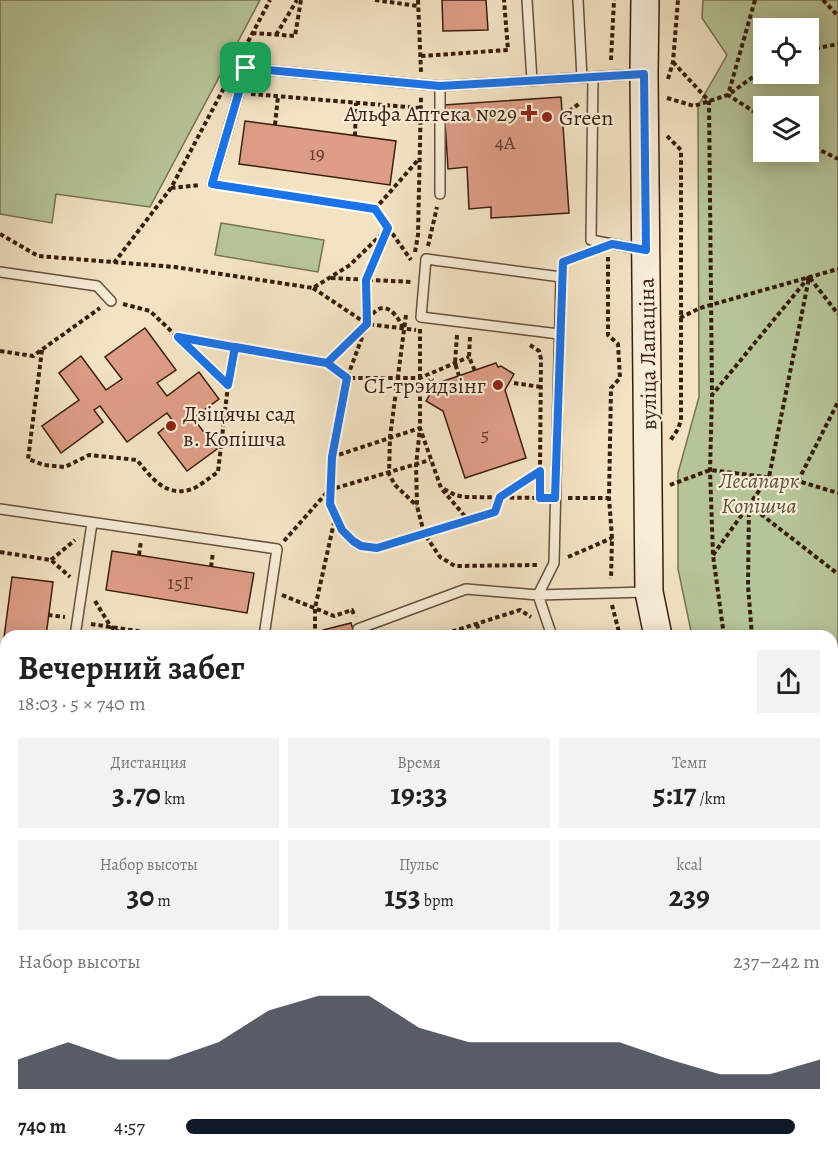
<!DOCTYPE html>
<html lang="ru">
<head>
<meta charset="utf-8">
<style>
	:root { --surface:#fff; --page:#f2f2f2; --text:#222; --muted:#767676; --accent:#111827 }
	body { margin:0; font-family:Alegreya,serif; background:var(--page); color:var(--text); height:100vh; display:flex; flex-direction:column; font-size:22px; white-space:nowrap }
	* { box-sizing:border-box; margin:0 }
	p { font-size:20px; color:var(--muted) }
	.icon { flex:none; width:33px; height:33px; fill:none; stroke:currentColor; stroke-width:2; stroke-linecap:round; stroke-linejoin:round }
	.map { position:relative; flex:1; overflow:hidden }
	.sheet { position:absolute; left:0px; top:630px; width:838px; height:531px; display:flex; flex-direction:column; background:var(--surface); border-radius:18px 18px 0 0; box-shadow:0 3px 15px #0003 }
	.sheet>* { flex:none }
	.fabs { position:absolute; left:753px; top:18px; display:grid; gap:12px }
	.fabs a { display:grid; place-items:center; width:66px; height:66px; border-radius:0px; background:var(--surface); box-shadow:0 3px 15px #0003; font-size:30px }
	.pin { position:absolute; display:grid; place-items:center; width:51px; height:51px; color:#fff; margin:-26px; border-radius:12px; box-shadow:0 3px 9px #0006 }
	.round { display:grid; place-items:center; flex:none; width:63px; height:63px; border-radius:0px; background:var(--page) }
	.head { display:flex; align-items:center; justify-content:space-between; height:102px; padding:0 18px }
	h1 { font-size:33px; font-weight:700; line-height:45px }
	.figures { display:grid; grid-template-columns:repeat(3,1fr); gap:9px; height:102px; padding:6px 18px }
	.figures div { display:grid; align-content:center; border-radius:0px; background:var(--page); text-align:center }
	.figures b { font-size:30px; font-weight:700 }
	.figures small { font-size:16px; font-weight:400 }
	.figures p { font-size:16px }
	.chart { height:168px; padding:12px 18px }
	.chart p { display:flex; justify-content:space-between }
	.chart svg { width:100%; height:108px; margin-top:6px; fill:var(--accent); opacity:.7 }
	ul { padding:0 18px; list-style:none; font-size:20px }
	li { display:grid; grid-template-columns:96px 72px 1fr; align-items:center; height:45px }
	li i { height:15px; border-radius:8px; background:var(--accent) }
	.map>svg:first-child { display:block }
	.green { fill:#b6c598; stroke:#787154; stroke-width:1.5; fill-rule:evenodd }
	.building { fill:#de9d86; stroke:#3a1d10; stroke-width:1.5 }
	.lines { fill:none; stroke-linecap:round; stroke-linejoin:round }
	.lane-casing { stroke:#684e3d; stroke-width:12 }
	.street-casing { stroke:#684e3d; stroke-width:22 }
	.secondary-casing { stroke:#3a1d10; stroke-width:30 }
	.path { stroke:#3a1d10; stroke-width:4; stroke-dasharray:4.5 3; stroke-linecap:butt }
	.lane { stroke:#f7edd8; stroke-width:9 }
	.street { stroke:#f7edd8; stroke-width:20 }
	.secondary { stroke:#f7edd8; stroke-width:27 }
	.route-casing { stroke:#fff; stroke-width:12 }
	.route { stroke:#1a73e8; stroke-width:8 }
	.poi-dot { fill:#8f2418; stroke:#f7edd8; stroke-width:2 }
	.labels { text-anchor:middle; stroke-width:4.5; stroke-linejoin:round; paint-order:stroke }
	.number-label { font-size:20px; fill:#633d2e }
	.poi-label { font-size:22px; fill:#3a1d10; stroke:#f7edd8; text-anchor:end }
	.street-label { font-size:22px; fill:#3a1d10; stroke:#f7edd8 }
	.park-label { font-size:22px; font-style:italic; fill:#5f4f39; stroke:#f7edd8 }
</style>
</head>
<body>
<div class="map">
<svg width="838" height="1161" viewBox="0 0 838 1161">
	<rect width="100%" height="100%" fill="#f3e3c3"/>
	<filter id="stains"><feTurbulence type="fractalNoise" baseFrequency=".00333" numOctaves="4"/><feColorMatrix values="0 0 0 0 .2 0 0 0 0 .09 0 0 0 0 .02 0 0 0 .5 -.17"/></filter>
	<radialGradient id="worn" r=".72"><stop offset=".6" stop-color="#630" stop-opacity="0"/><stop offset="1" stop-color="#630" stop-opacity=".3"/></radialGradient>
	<path class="green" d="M0 0H260L150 207 56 194 52 223 0 214Z
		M703 0H838V877L832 870V636H692L678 569V473L699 397 698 106 727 55 702 18ZM808 28V74H764V28ZM808 106V152H764V106Z
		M221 223 324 240 318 272 215 255Z"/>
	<path class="building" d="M442 0H486L488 30 443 31Z
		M561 97 569 213 491 218V207L469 209 467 167 448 169 444 105Z
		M245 121 396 141 390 185 239 164Z
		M145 328 176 370 157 383 167 396 199 372 219 399 193 418 217 449 187 471 158 433 173 421 167 413 127 442 100 406 94 410 103 422 61 453 42 426 79 400 59 373 81 356 106 390 122 379 105 357Z
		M496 363 498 367 501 366 514 374 505 390 526 458 465 478 443 411 426 401 433 389 436 388 435 384Z
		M112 551 254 573 247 613 106 590Z
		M12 577 53 582 46 636H6V830L0 829V668Z
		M351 623 355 636H325L323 630Z
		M6 902V945L0 925V904Z
		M71 1155H119L136 1161H73Z
		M196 1155H279L281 1161H177Z
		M376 1155H445L447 1161H378Z
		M565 1155H647L653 1161H564Z
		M647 1155H738L731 1161H653Z"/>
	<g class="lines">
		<g class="lane-casing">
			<path id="lane" d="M527 0 532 81
				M578 0 582 78
				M593 77 591 240 644 250
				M440 86V194
				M212 184 246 68 440 86 642 74
				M0 272 97 286 111 301
				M0 509 277 549 264 636
				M358 629 466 589 538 595 646 592
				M75 636 92 523
				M552 636 538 595 554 563 561 277 426 259 421 317 559 334
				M311 1155 313 1161
				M550 1155 552 1161"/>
		</g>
		<g class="street-casing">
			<path id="street" d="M0 870 6 868
				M0 1021 6 1041
				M832 1147 838 1142
				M42 1155 44 1161
				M817 1161 824 1155"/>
		</g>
		<g class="secondary-casing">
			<path id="secondary" d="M645 0 644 74 649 592 658 636
				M832 965 838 973"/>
		</g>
		<path class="path" d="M375 0 418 6
			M418 0 421 72
			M755 0 728 95 764 118
			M823 0 838 16
			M252 33 295 36 301 0
			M276 35 297 0
			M808 50 838 44
			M241 55 270 0
			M421 56 508 50 504 0
			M611 60 614 0
			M673 62 709 101 712 394
			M668 79 673 62 678 0
			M251 94 420 108
			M667 98 694 106 728 95 764 69
			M563 116 580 103
			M275 125 278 96
			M355 136 356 103
			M667 136 681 150V420L678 429 670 441
			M808 144 838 159
			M226 186 375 209 419 159
			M171 188 200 185
			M375 209 411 260
			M0 234 38 256 175 267 313 288 350 265 388 228
			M428 246 437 207
			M415 252 418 235 421 97
			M608 257V335L618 344 620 378 611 388 609 498 612 538 611 579
			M114 263 171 188 225 86
			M563 263 586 253
			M331 278 411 282
			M810 278 838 314
			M313 288 367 324 416 330
			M406 315 390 437 389 474 395 485 417 506
			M680 318 700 308 838 269
			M403 328C394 307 378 298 367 324L347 378 332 457 329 490 330 504 342 530 361 546 377 548 495 511 500 497 540 471
			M420 329V428L441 488 468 520
			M457 335 455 363 459 376
			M178 337 327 363 347 378H420L469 357
			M470 337 469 357 475 371
			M530 345 539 351 541 359 540 465
			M42 350 28 459 44 465 65 467 89 455 137 460C151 477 164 496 189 490 198 488 210 477 218 472L228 385 150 311 123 304
			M0 351 33 356 100 308
			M327 363 367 324 366 280 388 229
			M514 383 541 387
			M228 385 235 347
			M332 457 420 428 416 465 417 506 424 533 440 557 455 566 538 565
			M798 481 838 402
			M670 485 710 470 798 481 838 493
			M444 489 455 495 464 497 542 498
			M568 498H609
			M749 505 748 586 752 636
			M749 505 838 574
			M284 541 329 490 430 460
			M0 552 51 560 70 577
			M139 555 141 541
			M713 555 769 477 809 278
			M568 557 612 538
			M51 560 75 540
			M211 567 213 552
			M282 595 334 616 352 610 355 617
			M95 601 111 627 126 636
			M612 605 620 636
			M48 615 65 617
			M91 624 170 636
			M477 624 480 636
			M460 629 463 636
			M315 636V608L335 518
			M438 636 520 610 531 617
			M724 636 713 555 710 470 712 395 809 277
			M832 779 838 772
			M832 784 838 792
			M832 855 838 861
			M832 924 838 932 832 936
			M832 1015 838 1022
			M832 1105 838 1101
			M156 1155 158 1161
			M350 1155 352 1161
			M486 1155 487 1161
			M522 1155 524 1161
			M134 1160 136 1155
			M769 1161 776 1155"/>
		<use href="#lane" class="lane"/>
		<use href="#street" class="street"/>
		<use href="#secondary" class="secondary"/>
	</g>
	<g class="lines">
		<g class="route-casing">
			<path id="route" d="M246 68 212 184 375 209 388 228 366 280 367 324 327 363C277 355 227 346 178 337L228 385 235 347 327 363 347 378 332 457 330 504 342 530 353 541 361 546 377 548 495 512 500 497 540 471V498H555L563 262 612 244 646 250 644 74 440 86 246 68"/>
		</g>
		<use href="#route" class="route"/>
	</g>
	<g class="poi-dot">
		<path d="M526 104h6v6h6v6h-6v6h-6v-6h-6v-6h6z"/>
		<circle cx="547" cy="117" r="6"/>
		<circle cx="498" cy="385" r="6"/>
		<circle cx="171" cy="426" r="6"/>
	</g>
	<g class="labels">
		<g class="number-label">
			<text x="505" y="149">4А</text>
			<text x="317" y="160">19</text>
			<text x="485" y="441">5</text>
			<text x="180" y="589">15Г</text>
		</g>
		<g class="poi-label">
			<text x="517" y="121">Альфа Аптека №29</text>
			<text x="559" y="125" text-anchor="start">Green</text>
			<text x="486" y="393">СІ-трэйдзінг</text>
			<text x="183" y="421" text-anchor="start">Дзіцячы сад<tspan x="183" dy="25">в. Копішча</tspan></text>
		</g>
		<g class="street-label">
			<text transform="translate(647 354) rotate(-91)" y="8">вуліца Лапаціна</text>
		</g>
		<g class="park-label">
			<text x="759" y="488">Лесапарк<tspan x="759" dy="25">Копішча</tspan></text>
		</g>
	</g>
	<rect width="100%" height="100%" filter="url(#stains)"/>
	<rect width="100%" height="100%" fill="url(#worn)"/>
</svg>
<div class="fabs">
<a><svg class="icon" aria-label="locate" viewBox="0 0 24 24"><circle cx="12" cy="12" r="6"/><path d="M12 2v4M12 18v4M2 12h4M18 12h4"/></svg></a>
<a><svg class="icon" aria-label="layers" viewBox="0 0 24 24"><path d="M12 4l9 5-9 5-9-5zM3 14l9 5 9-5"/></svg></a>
</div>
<div class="pin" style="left:246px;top:68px;background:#1e9e55"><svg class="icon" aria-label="arrive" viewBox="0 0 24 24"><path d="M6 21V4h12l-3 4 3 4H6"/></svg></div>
<section class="sheet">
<div class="head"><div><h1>Вечерний забег</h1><p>18:03 · 5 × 740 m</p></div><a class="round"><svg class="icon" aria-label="share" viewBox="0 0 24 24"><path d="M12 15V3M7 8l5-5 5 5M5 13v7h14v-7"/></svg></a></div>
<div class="figures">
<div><p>Дистанция</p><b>3.70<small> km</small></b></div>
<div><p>Время</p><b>19:33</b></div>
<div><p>Темп</p><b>5:17<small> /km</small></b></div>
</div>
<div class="figures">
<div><p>Набор высоты</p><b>30<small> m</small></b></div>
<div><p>Пульс</p><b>153<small> bpm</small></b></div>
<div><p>kcal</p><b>239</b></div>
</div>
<div class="chart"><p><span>Набор высоты</span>237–242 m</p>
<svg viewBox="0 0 160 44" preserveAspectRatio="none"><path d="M0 44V32L10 25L20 32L30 32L40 25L50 12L60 6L70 6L80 19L90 25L100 25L110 25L120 25L130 32L140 38L150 38L160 32V44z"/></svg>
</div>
<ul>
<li><b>740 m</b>4:57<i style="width:96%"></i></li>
</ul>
</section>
</div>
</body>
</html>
